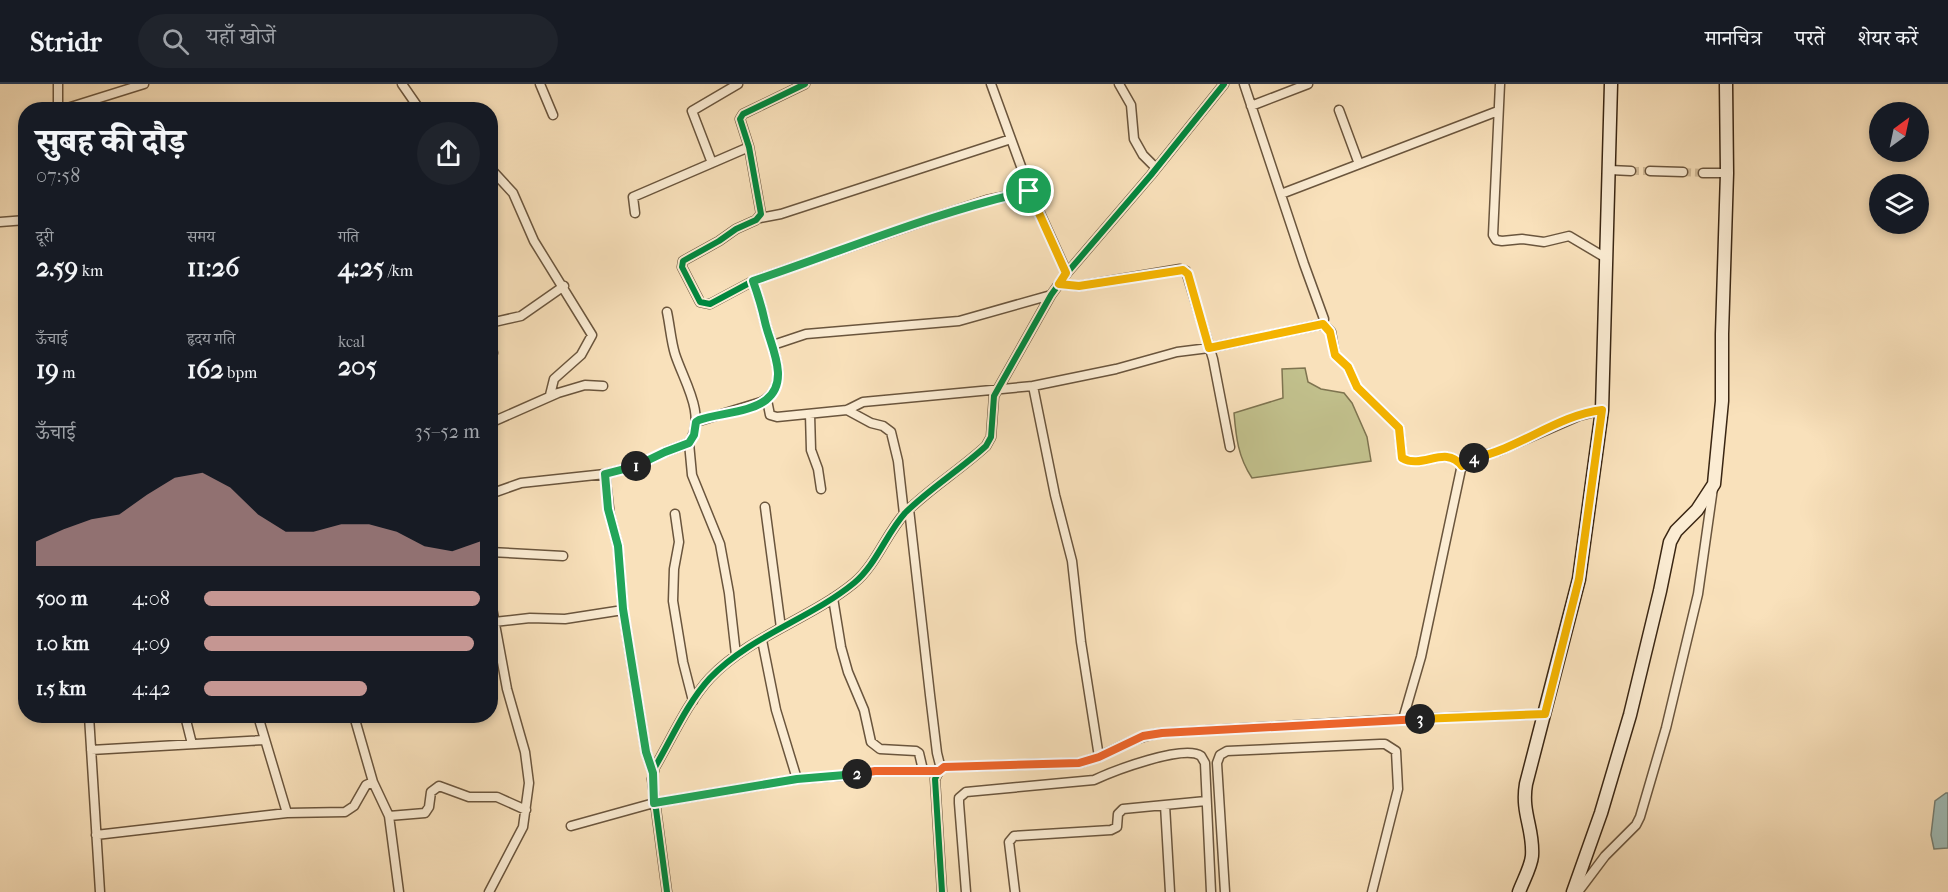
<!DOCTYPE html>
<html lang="hi">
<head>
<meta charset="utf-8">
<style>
	:root { --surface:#171b24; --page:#20242c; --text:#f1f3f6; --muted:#9ea1a6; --line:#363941; --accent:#c59692 }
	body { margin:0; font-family:"IM FELL French Canon","Noto Serif Devanagari",serif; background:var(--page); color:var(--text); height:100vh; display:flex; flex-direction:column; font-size:22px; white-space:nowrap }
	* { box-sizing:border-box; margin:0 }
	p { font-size:20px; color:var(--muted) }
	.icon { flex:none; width:33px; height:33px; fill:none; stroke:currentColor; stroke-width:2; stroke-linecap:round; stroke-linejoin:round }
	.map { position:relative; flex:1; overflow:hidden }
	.sheet { position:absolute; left:18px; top:18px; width:480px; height:621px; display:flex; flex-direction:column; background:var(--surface); border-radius:24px; box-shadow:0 3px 9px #0003 }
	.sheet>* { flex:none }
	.needle { width:39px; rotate:33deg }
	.tools { position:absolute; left:1869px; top:18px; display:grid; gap:12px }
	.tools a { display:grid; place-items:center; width:60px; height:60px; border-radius:50%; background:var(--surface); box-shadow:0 3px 9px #0003; font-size:30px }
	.pin { position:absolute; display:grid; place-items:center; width:51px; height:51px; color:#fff; margin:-26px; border:3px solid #fff; border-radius:50%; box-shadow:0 2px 6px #0007 }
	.km { position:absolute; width:30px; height:30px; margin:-15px; border-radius:50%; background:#222; color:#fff; font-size:16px; line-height:30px; text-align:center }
	.round { display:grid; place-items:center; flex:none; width:63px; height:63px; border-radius:32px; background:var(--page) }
	.overview { display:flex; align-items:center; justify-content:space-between; height:102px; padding:0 18px }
	h1 { font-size:33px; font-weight:800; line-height:45px }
	.metrics { display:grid; grid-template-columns:repeat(3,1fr); gap:9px; height:102px; padding:6px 18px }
	.metrics div { display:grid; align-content:center }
	.metrics b { font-size:26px; font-weight:800 }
	.metrics small { font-size:16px; font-weight:400 }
	.metrics p { font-size:16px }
	.chart { height:168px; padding:12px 18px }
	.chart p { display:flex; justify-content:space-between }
	.chart svg { width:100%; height:108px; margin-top:6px; fill:var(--accent); opacity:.7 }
	ul { padding:0 18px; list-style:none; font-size:20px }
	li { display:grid; grid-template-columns:96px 72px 1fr; align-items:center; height:45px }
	li i { height:15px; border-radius:8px; background:var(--accent) }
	header { display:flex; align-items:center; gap:36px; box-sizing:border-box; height:84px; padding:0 30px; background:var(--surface); border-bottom:2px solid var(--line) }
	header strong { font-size:28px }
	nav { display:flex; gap:33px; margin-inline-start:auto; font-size:21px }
	.search { width:420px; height:54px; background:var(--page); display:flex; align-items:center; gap:15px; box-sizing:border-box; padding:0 21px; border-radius:33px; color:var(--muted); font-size:22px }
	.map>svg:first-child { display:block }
	.green { fill:#c2c18d; stroke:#7e7450; stroke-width:1.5 }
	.water { fill:#a0bcb7; stroke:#778075; stroke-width:1.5 }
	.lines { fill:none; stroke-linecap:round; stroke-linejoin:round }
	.minor-tunnel { stroke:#d3bc99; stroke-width:8; stroke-dasharray:8 4; stroke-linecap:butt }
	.minor-casing { stroke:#6a553d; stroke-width:11 }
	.secondary-casing { stroke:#3a2613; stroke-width:15 }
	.minor { stroke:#fbecd3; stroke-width:8 }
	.secondary { stroke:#fbecd3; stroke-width:12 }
	.cycleway-casing { stroke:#fbecd3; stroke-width:10 }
	.cycleway { stroke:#00873e; stroke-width:6 }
	.split-1-casing { stroke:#fff; stroke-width:12 }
	.split-2-casing { stroke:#fff; stroke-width:12 }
	.split-3-casing { stroke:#fff; stroke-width:12 }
	.split-4-casing { stroke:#fff; stroke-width:12 }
	.split-5-casing { stroke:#fff; stroke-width:12 }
	.split-1 { stroke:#22a559; stroke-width:8 }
	.split-2 { stroke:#22a559; stroke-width:8 }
	.split-3 { stroke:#f0652b; stroke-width:8 }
	.split-4 { stroke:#f5b400; stroke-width:8 }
	.split-5 { stroke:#f5b400; stroke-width:8 }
</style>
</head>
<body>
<header>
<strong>Stridr</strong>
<div class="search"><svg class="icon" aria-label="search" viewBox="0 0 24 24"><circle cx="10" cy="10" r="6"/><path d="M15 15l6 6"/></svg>यहाँ खोजें</div>
<nav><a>मानचित्र</a><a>परतें</a><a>शेयर करें</a></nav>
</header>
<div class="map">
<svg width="1948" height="808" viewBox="0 0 1948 808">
	<rect width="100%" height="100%" fill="#f9e1bb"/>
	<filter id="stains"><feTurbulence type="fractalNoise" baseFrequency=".00333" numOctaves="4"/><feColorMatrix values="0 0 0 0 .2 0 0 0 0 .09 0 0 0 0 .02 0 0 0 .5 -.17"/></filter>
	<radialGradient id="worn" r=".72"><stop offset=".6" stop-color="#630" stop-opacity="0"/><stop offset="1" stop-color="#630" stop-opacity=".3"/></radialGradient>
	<path class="green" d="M1305 284 1308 298 1321 305 1344 309 1352 319 1367 353 1371 377 1252 394C1238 373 1236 353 1234 329L1283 314 1282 285Z"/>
	<path class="water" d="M1946 709H1948V764L1934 765 1931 751 1935 717Z"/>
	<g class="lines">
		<path class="minor-tunnel" d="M1631 87H1650
			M1683 88 1703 89"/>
		<g class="minor-casing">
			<path id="minor" d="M58 0V26
				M402 0 420 26
				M540 0 553 31
				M738 0 692 27 712 79 749 63
				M805 0 743 30 740 35 749 63 761 130 756 136 736 145 719 157 683 177 682 183 700 218 710 220 753 197 944 130 987 116 1030 107
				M991 0 1030 107 1067 189
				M1119 0 1131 21 1134 55 1143 71 1156 84
				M1500 0 1493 151 1496 156 1502 157 1522 155 1544 158 1569 152 1606 174
				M1251 22 1308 0
				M61 26 144 0
				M1339 26 1359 80
				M490 84 513 109 534 157 592 251 581 271 554 295 550 311
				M1610 86 1631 87
				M1650 87 1683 88
				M1703 89H1727
				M1281 110 1498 27
				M635 129 633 113 712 79
				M760 134 781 130 1011 55
				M0 138 26 136
				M1059 200 1079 202 1180 185 1186 187 1213 275 1230 363
				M490 239 521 232 564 202
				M1323 240 1331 248 1335 271 1348 283 1357 303 1399 344 1402 374C1423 386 1445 360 1462 382
				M490 255 493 269 490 276
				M773 261 806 250 959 237 1051 211
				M767 316 770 331 777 333 847 326 863 318 1033 302
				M847 326 871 339 883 342 891 348 898 377 904 430
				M810 330 811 366 818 385 821 405
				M696 338 761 318C793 303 771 262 765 238 762 224 758 211 753 197
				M490 339 558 309 585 301 603 302
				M689 359 692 391 720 460 729 509 736 571
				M605 390 610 432 618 462 623 526 646 668 653 689
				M490 410 521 399 605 390 639 381 665 368 689 359C707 331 684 298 675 270 671 257 670 242 667 228
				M765 423 781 544
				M909 425 930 611 937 669 941 685
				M675 430 679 458 674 485 673 517 683 578 693 617
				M490 468 563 472
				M833 514 841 563 848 588 864 626 871 658 880 665 916 667 919 669 923 686
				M494 538 530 534 565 535 623 526
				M762 556 776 626 797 695
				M89 632 100 808
				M185 632 192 660
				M258 632 287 729
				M354 632 373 698 389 732 399 808
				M1403 635 1421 573 1461 385 1471 374 1499 367 1579 332 1602 326
				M91 666 264 656
				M1099 673 1081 558 1072 477 1055 411 1033 302 1116 285 1177 268 1209 264 1323 240 1324 235 1304 180 1244 0
				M1165 721 1170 808
				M389 732 425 729 429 723 431 708 439 702 469 713H497L526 726
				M571 742 654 719 797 695 850 691 875 687H939
				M96 751 287 729 345 728 354 722 366 701 373 698
				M489 808 523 743 529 699 525 668 507 605 490 513
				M667 808 652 695 655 683C672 654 687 619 710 594 750 552 810 535 854 499 876 481 886 450 905 429 930 404 960 386 986 362L991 353 994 312 1051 211 1067 189 1151 91 1224 0
				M942 808 935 695 939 687 944 683 1079 679C1108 672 1132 652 1162 649L1403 635 1545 630
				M966 808 959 719V714L966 708 1094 696C1113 687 1184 660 1201 672L1205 679 1211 808
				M1015 808 1009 758 1014 752 1111 746 1117 743 1118 730 1123 725 1206 717
				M1225 808 1217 679 1220 671 1227 667 1380 660H1385L1396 667 1398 705 1372 808
				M1578 808 1605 772 1636 741 1640 733 1666 644 1698 510 1713 404"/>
		</g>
		<g class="secondary-casing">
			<path id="secondary" d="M1519 808C1523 797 1531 783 1532 772 1534 745 1521 729 1526 700L1579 495 1602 326 1611 0
				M1573 808 1601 729 1630 631 1660 507 1670 458 1676 447 1697 426 1714 400 1722 317V250L1727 89 1726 0"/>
		</g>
		<use href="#minor" class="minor"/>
		<use href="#secondary" class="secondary"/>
		<g class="cycleway-casing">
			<path id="cycleway" d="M805 0 743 30 740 35 749 63 761 130 756 136 736 145 719 157 683 177 682 183 700 218 710 220 753 197 944 130 987 116 1030 107
				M667 808 652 695 655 683C672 654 687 619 710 594 750 552 810 535 854 499 876 481 886 450 905 429 930 404 960 386 986 362L991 353 994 312 1051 211 1067 189 1151 91 1224 0
				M942 808 935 695 939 687 944 683 1079 679C1108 672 1132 652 1162 649L1403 635 1545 630"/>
		</g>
		<use href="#cycleway" class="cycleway"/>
	</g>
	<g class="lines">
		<g class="split-1-casing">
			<path id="split-1" d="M636 382 665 368 689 359 694 351 696 338 699 336C718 329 749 329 766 316 791 297 770 261 765 238 762 224 758 211 753 197 845 166 935 128 1029 107"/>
		</g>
		<g class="split-2-casing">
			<path id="split-2" d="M636 382 605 390 608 425 618 462 623 525 646 668 653 689 654 719 797 695 857 690"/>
		</g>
		<g class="split-3-casing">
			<path id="split-3" d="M857 690 875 687H939L944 683 1079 679 1099 673 1143 652 1162 649 1420 635"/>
		</g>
		<g class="split-4-casing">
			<path id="split-4" d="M1420 635 1545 630 1579 495 1602 326C1558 331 1519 365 1474 374"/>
		</g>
		<g class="split-5-casing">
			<path id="split-5" d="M1029 107 1066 189 1059 200 1079 202 1183 186 1188 190 1209 264 1323 240 1330 248 1335 271 1348 283 1357 303 1399 344 1402 374C1423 386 1445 360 1462 382L1474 374"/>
		</g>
		<use href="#split-1" class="split-1"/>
		<use href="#split-2" class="split-2"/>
		<use href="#split-3" class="split-3"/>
		<use href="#split-4" class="split-4"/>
		<use href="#split-5" class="split-5"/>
	</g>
	<rect width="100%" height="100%" filter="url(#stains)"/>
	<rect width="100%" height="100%" fill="url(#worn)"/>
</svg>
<div class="tools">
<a><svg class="needle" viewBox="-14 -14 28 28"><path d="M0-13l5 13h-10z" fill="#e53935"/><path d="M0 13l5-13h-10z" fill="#9ea1a6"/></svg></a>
<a><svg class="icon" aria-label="layers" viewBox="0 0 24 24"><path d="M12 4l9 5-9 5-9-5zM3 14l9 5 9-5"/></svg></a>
</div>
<div class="pin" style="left:1029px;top:107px;background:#1e9e55"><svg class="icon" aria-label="arrive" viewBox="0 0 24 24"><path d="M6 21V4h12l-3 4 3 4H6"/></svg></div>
<b class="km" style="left:636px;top:382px">1</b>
<b class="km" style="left:857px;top:690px">2</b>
<b class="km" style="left:1420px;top:635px">3</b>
<b class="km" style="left:1474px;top:374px">4</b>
<section class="sheet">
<div class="overview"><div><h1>सुबह की दौड़</h1><p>07:58</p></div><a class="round"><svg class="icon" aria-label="share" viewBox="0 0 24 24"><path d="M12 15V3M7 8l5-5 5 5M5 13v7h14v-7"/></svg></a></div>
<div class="metrics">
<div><p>दूरी</p><b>2.59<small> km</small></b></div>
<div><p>समय</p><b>11:26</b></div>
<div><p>गति</p><b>4:25<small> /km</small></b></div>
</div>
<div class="metrics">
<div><p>ऊँचाई</p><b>19<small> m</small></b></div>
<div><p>हृदय गति</p><b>162<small> bpm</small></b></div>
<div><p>kcal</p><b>205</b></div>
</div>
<div class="chart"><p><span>ऊँचाई</span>35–52 m</p>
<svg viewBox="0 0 160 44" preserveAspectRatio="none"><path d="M0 44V34L10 29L20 25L30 23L40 15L50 8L60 6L70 12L80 23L90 30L100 30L110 27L120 27L130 30L140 36L150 38L160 34V44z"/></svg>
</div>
<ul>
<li><b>500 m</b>4:08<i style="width:100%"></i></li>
<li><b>1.0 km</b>4:09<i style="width:98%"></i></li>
<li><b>1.5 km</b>4:42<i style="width:59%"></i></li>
</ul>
</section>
</div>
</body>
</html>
